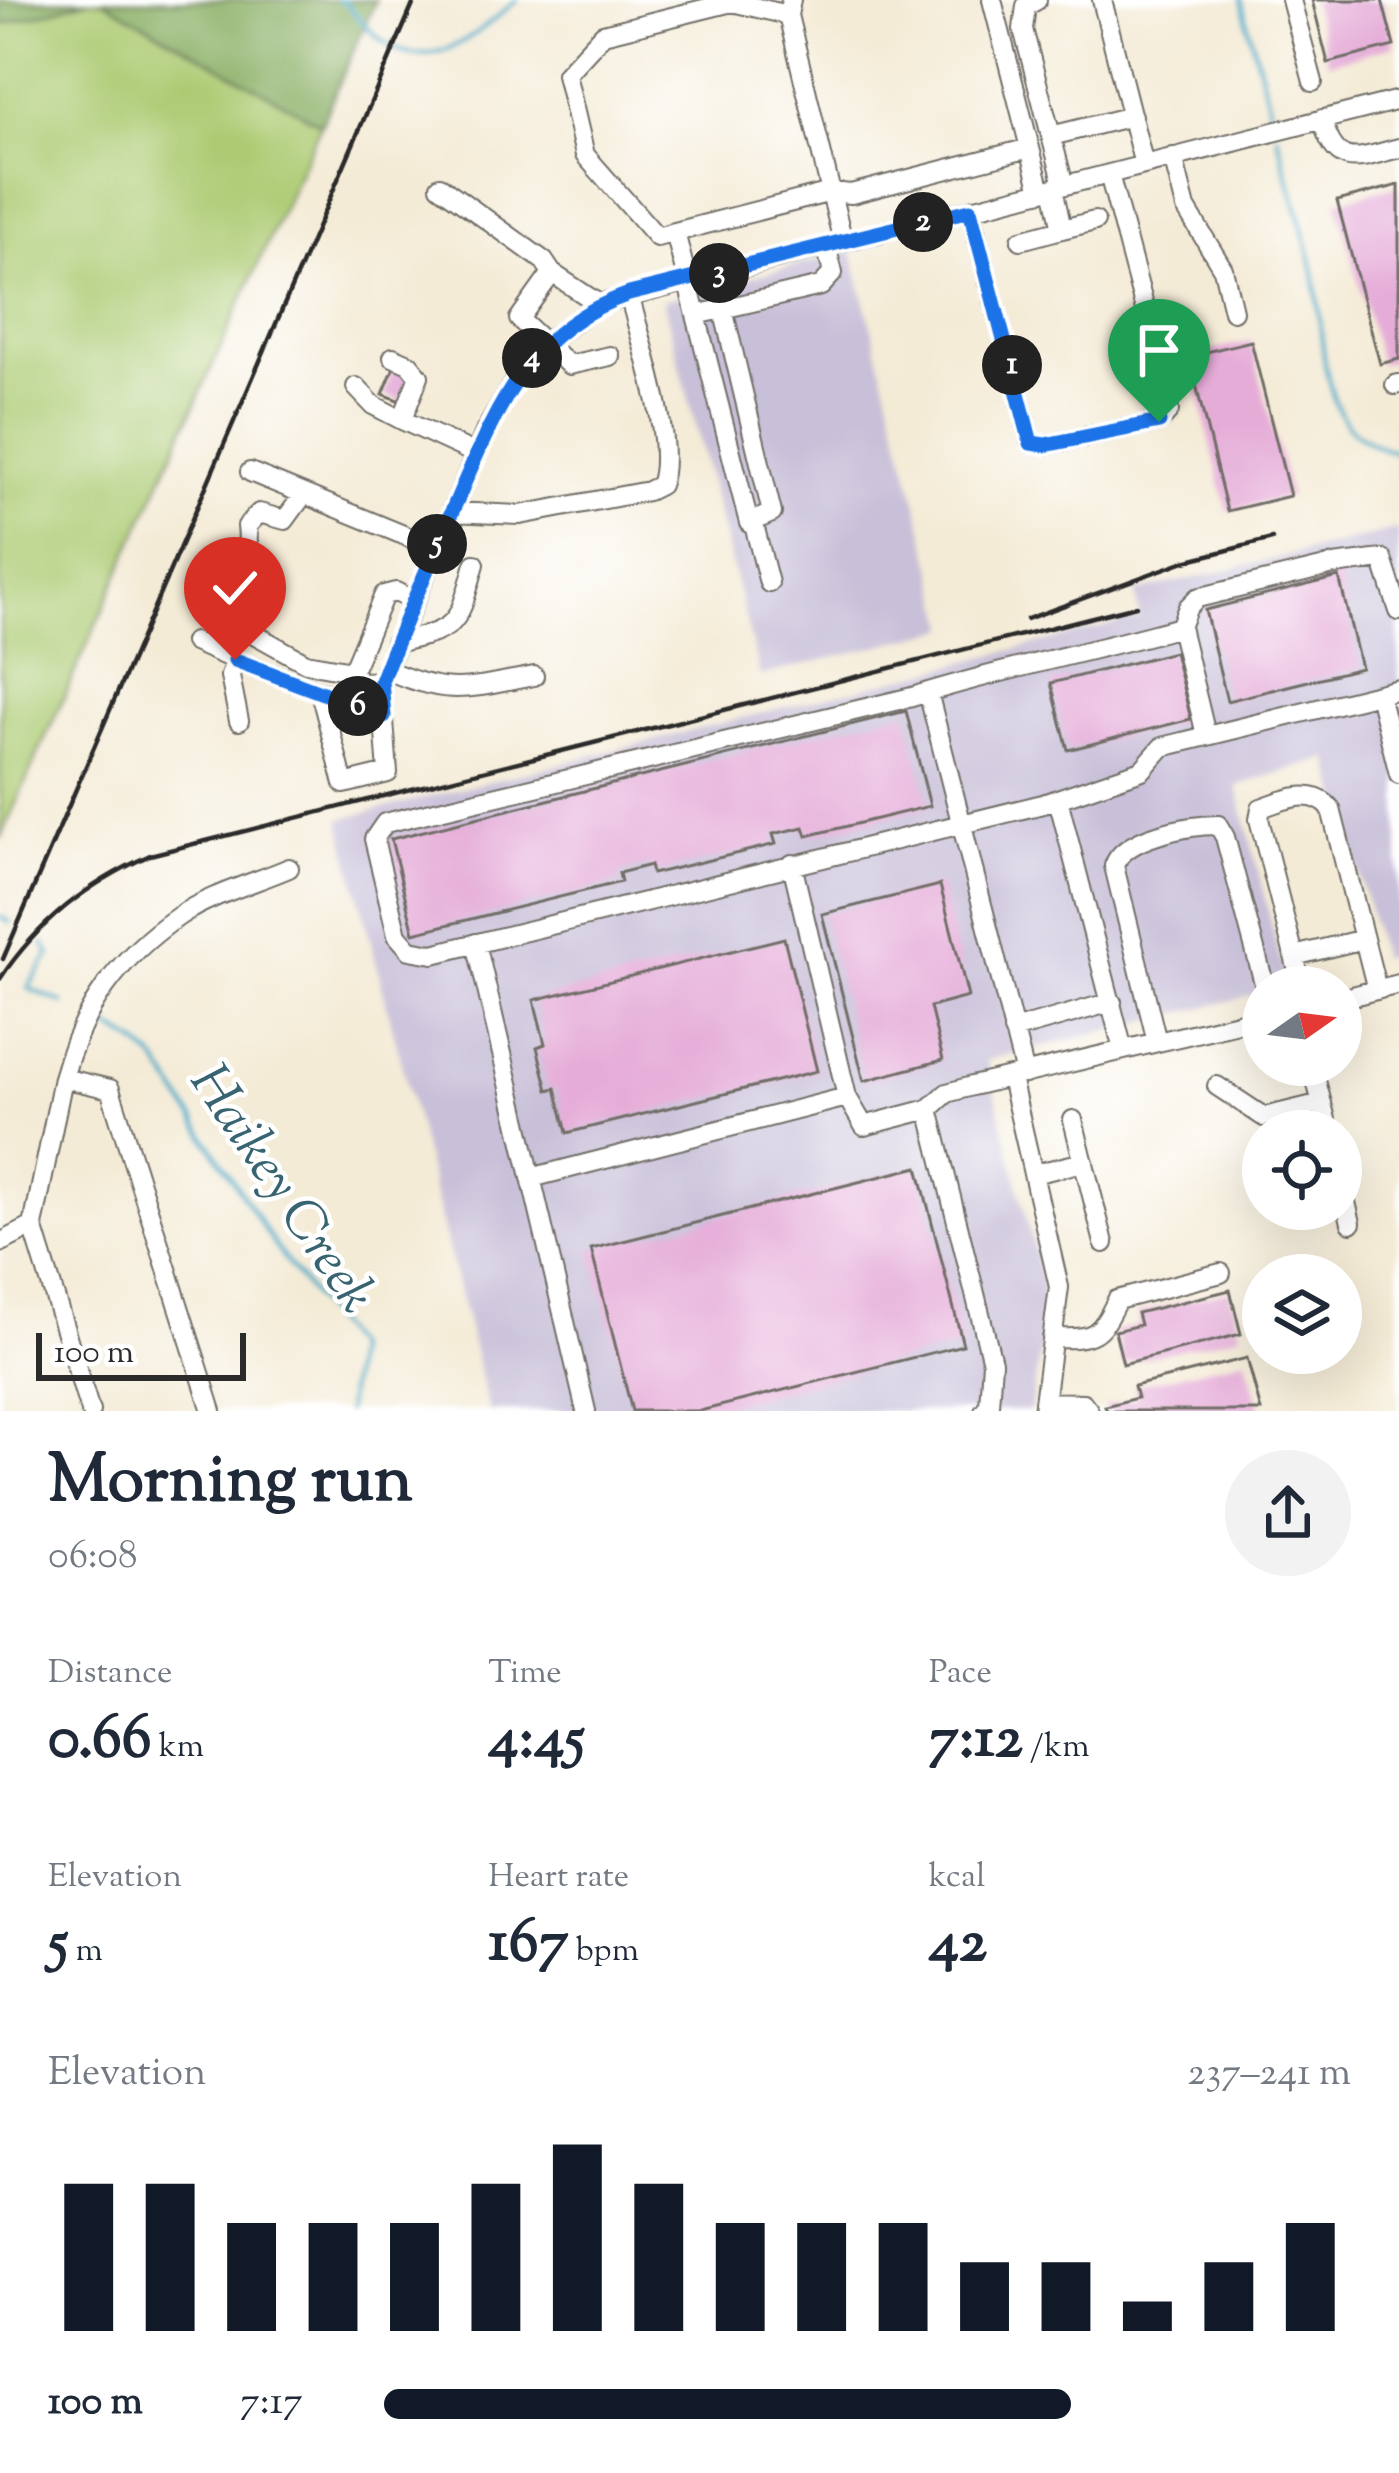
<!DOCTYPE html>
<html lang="en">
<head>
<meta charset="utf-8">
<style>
	:root { --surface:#fff; --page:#f2f2f3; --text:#1f2937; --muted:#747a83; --accent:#111827 }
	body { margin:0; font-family:"Sorts Mill Goudy",serif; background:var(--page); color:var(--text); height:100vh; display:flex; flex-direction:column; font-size:45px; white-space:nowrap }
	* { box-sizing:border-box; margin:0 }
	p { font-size:39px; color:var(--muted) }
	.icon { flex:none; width:66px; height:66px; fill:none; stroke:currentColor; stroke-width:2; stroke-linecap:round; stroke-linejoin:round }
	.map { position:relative; height:1411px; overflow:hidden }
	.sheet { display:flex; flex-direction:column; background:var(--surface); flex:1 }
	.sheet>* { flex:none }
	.needle { width:78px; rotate:76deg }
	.buttons { position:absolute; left:1242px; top:966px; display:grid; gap:24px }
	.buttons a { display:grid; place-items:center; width:120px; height:120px; border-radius:50%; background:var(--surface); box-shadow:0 12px 48px #0002; font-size:60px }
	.scale { position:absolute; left:36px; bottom:30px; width:210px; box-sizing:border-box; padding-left:12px; border:6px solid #2b2b2b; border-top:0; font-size:33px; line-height:42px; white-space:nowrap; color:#2b2b2b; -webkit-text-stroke:9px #fff; paint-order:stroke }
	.pin { position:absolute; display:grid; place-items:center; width:102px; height:102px; color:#fff; margin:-123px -51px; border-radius:50% 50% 50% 0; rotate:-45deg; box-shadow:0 0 12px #0007 }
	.pin .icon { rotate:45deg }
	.km { position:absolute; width:60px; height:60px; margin:-30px; border-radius:50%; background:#222; color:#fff; font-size:33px; line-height:60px; text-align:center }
	.round { display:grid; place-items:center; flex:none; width:126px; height:126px; border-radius:63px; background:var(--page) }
	.summary { display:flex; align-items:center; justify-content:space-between; height:204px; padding:0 48px }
	h1 { font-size:66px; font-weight:700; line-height:90px }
	.figures { display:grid; grid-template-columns:repeat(3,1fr); gap:18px; height:204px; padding:12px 48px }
	.figures div { display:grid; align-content:center }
	.figures b { font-size:60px; font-weight:700 }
	.figures small { font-size:33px; font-weight:400 }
	.figures p { font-size:33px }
	.chart { height:336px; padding:24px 48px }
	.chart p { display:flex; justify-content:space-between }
	.chart svg { width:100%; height:216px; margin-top:12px; stroke:var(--accent); stroke-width:6 }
	ul { padding:0 48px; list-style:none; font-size:39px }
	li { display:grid; grid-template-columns:192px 144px 1fr; align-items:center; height:90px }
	li i { height:30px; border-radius:15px; background:var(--accent) }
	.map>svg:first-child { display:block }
	.industrial { fill:#c8bfd8 }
	.green { fill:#accb72; stroke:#6c7b4e; stroke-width:3 }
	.forest { fill:#89af64; stroke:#5a6d48; stroke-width:3 }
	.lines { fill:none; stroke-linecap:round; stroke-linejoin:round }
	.stream { stroke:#48aac7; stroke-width:4.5 }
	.building { fill:#e5acd8 }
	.minor-casing { stroke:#716e67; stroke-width:22 }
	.minor { stroke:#fff; stroke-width:18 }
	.rail { stroke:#2b2b2b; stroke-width:4.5 }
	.route-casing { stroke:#fff; stroke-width:24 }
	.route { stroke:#1a73e8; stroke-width:15 }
	.labels { text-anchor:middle; stroke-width:9; stroke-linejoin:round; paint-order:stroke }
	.water-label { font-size:54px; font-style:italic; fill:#386471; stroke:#fff }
</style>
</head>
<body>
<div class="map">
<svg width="1399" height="1411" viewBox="0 0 1399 1411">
	<rect width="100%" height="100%" fill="#fff"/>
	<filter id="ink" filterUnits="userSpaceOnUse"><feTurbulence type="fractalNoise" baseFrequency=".00833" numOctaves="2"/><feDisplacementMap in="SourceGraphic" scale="24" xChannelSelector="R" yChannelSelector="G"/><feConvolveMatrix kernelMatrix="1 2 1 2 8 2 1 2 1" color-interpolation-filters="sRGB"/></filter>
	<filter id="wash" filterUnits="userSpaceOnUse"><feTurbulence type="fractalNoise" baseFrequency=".004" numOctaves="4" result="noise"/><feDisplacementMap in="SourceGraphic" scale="48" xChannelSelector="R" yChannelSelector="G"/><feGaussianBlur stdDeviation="2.7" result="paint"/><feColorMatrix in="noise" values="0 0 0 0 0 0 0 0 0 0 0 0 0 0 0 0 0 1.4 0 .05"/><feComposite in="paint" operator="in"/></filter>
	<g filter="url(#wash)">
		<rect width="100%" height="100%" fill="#f4ebd6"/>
		<path class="industrial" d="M852 251 949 628 760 676 663 300Z
			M1399 529V954L1381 958 1329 758 1237 786 1287 987H1263V993L987 1060 1042 1280 1045 1323 1030 1411H489L340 819 1140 618 1135 592Z"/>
		<path class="green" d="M89 0H102L321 124 0 839V25Z"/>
		<path class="forest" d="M0 0H89L0 25Z
			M102 0H376L321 124Z"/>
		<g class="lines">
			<path class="stream" d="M338 0 344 1C356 14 369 32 384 42 433 76 480 31 517 0
				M1241 0 1274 124
				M1277 135C1288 180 1303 223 1313 268 1323 315 1318 369 1340 413 1350 434 1376 449 1399 452
				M0 917 10 922
				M44 944 50 954 28 988 63 1003
				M109 1027 135 1042 157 1061 279 1252 353 1349 346 1411"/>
		</g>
		<g id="blocks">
			<path class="building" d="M1312 0H1382L1394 46 1328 63Z
				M1399 185V359L1380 364 1337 201Z
				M1251 341 1290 496 1227 511 1189 356Z
				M395 365 412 375 400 401 383 394Z
				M1339 577 1361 668 1227 701 1205 610Z
				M1174 652 1191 719 1068 750 1051 683Z
				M906 711 930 806 807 836 804 827 773 834 776 844 652 874 650 865 619 873 621 882 414 933 391 839Z
				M940 885 968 997 930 1007 943 1060 864 1081 822 914Z
				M784 938 817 1071 567 1133 556 1088 548 1090 537 1047 545 1044 534 1000Z
				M918 1167 963 1345 700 1411H632L591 1249Z
				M1230 1290 1241 1334 1123 1364 1115 1331 1140 1325 1137 1313Z
				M1247 1358 1261 1411H1107L1105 1406 1137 1398 1134 1386Z"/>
		</g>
	</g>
	<g filter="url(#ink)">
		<use href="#blocks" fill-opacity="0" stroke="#716e67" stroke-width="3"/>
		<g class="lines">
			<g class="minor-casing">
				<path id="minor" d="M791 0 788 15 843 242
					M992 0 1041 191
					M1037 0 1026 6 1023 29 1064 185
					M1102 0 1144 165
					M1291 0 1313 82
					M1322 119C1336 171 1356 159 1399 148
					M1051 136 1132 116
					M1173 157 1186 208 1223 269 1233 311
					M440 186 544 261 552 273
					M970 210 1031 443 1045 445 1159 422 1169 411 1168 396 1109 174
					M1062 229 1095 221
					M675 232 657 237 585 155 566 74 603 34 732 2 788 15
					M1021 240 1062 229 1053 188
					M826 246 833 273 821 286 696 315 675 232 831 192 851 194 1030 148
					M599 304 552 273 519 319 569 365 610 356
					M696 315 749 523 772 513 723 309
					M393 357 409 364 419 376 402 420 476 454
					M1395 385 1399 384
					M356 387 373 405 402 420
					M250 472 435 548
					M304 494 285 520 259 513 247 526C249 543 247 563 240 579 233 596 227 601 229 620L306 663 352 671
					M452 512 520 515 648 491 660 485C676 444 640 339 629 294
					M753 521 769 583
					M1399 611 1382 559 1334 565 1197 598 1188 607 1180 627C1091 652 1000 669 912 697L385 823 374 839 397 935 410 950 433 954 1043 804 1142 770 1162 747 1399 689
					M1180 627 1206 735
					M194 642 235 660
					M395 643C460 629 457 626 475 564
					M385 669C450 698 468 688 534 676
					M381 681 359 682 352 671 384 595 396 592 413 601
					M320 692 344 784 388 773 381 681 486 430 522 369 547 342 599 304 1399 100
					M928 692 1025 1074
					M1379 694 1399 774
					M239 721 230 676 235 660 384 715
					M1058 799 1123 1050
					M792 864 847 1097 864 1126 929 1109 947 1093 972 1086 1263 1017
					M476 943 586 1411
					M1294 956 1364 939
					M1302 987 1259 819 1261 808C1285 799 1313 787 1331 809L1377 990
					M1341 999 1399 984
					M1013 1030 1112 1002
					M1157 1042 1114 866C1123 837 1189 825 1218 825L1225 837 1265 987
					M1312 1065 1329 1131
					M63 1078C82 1008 118 958 179 916 210 895 254 883 289 868
					M1011 1078 1059 1287 1043 1411
					M1217 1086 1264 1117 1322 1103
					M929 1109 992 1362 989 1405 984 1411
					M1073 1120 1104 1243
					M1033 1174 1084 1162
					M531 1178 847 1097
					M1341 1181 1351 1223
					M0 1243 33 1226
					M1052 1338C1095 1339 1099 1337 1117 1300L1221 1273
					M1044 1402 1083 1403 1089 1411
					M90 1411 33 1226 63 1078 110 1089 212 1411"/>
			</g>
			<use href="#minor" class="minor"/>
			<path class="rail" d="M1027 619 1185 561 1272 539
				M3 959 415 0
				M0 979C39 921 87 884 150 855L1136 606"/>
		</g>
	</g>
	<g class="lines" filter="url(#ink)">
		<g class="route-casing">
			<path id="route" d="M235 660 384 716 381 681C403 623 429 566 453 509 494 415 524 330 629 294L970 210 1031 443 1045 445 1159 422"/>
		</g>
		<use href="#route" class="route"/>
	</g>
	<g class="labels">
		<g class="water-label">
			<text transform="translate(285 1187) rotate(56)" y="19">Haikey Creek</text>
		</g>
	</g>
</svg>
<div class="buttons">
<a><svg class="needle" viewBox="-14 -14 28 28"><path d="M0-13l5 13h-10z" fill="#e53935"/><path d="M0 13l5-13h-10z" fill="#747a83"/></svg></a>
<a><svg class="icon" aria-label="locate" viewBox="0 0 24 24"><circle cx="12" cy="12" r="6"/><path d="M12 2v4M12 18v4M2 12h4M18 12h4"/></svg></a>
<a><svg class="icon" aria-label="layers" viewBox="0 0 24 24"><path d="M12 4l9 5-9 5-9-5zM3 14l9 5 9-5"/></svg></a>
</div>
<div class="scale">100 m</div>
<div class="pin" style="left:1159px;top:422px;background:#1e9e55"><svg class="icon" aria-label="arrive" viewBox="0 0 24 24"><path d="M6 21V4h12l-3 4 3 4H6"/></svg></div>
<div class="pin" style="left:235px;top:660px;background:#d93025"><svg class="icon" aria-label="check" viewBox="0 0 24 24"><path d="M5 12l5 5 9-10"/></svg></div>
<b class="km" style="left:1012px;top:365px">1</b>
<b class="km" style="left:923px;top:222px">2</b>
<b class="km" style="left:719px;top:273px">3</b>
<b class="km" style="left:532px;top:358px">4</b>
<b class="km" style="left:437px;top:544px">5</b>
<b class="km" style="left:358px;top:706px">6</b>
</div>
<section class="sheet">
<div class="summary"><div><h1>Morning run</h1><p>06:08</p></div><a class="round"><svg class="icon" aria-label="share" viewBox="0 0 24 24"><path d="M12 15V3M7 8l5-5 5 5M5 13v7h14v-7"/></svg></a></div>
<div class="figures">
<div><p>Distance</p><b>0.66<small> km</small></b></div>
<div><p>Time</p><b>4:45</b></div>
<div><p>Pace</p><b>7:12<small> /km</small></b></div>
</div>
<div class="figures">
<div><p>Elevation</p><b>5<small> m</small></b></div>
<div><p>Heart rate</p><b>167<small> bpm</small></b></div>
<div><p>kcal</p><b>42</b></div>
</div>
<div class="chart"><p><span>Elevation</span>237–241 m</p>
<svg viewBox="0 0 160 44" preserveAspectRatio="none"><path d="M5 44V14M15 44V14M25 44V22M35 44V22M45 44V22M55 44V14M65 44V6M75 44V14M85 44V22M95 44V22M105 44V22M115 44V30M125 44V30M135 44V38M145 44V30M155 44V22"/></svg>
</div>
<ul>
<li><b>100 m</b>7:17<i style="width:71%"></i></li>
</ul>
</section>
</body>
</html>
